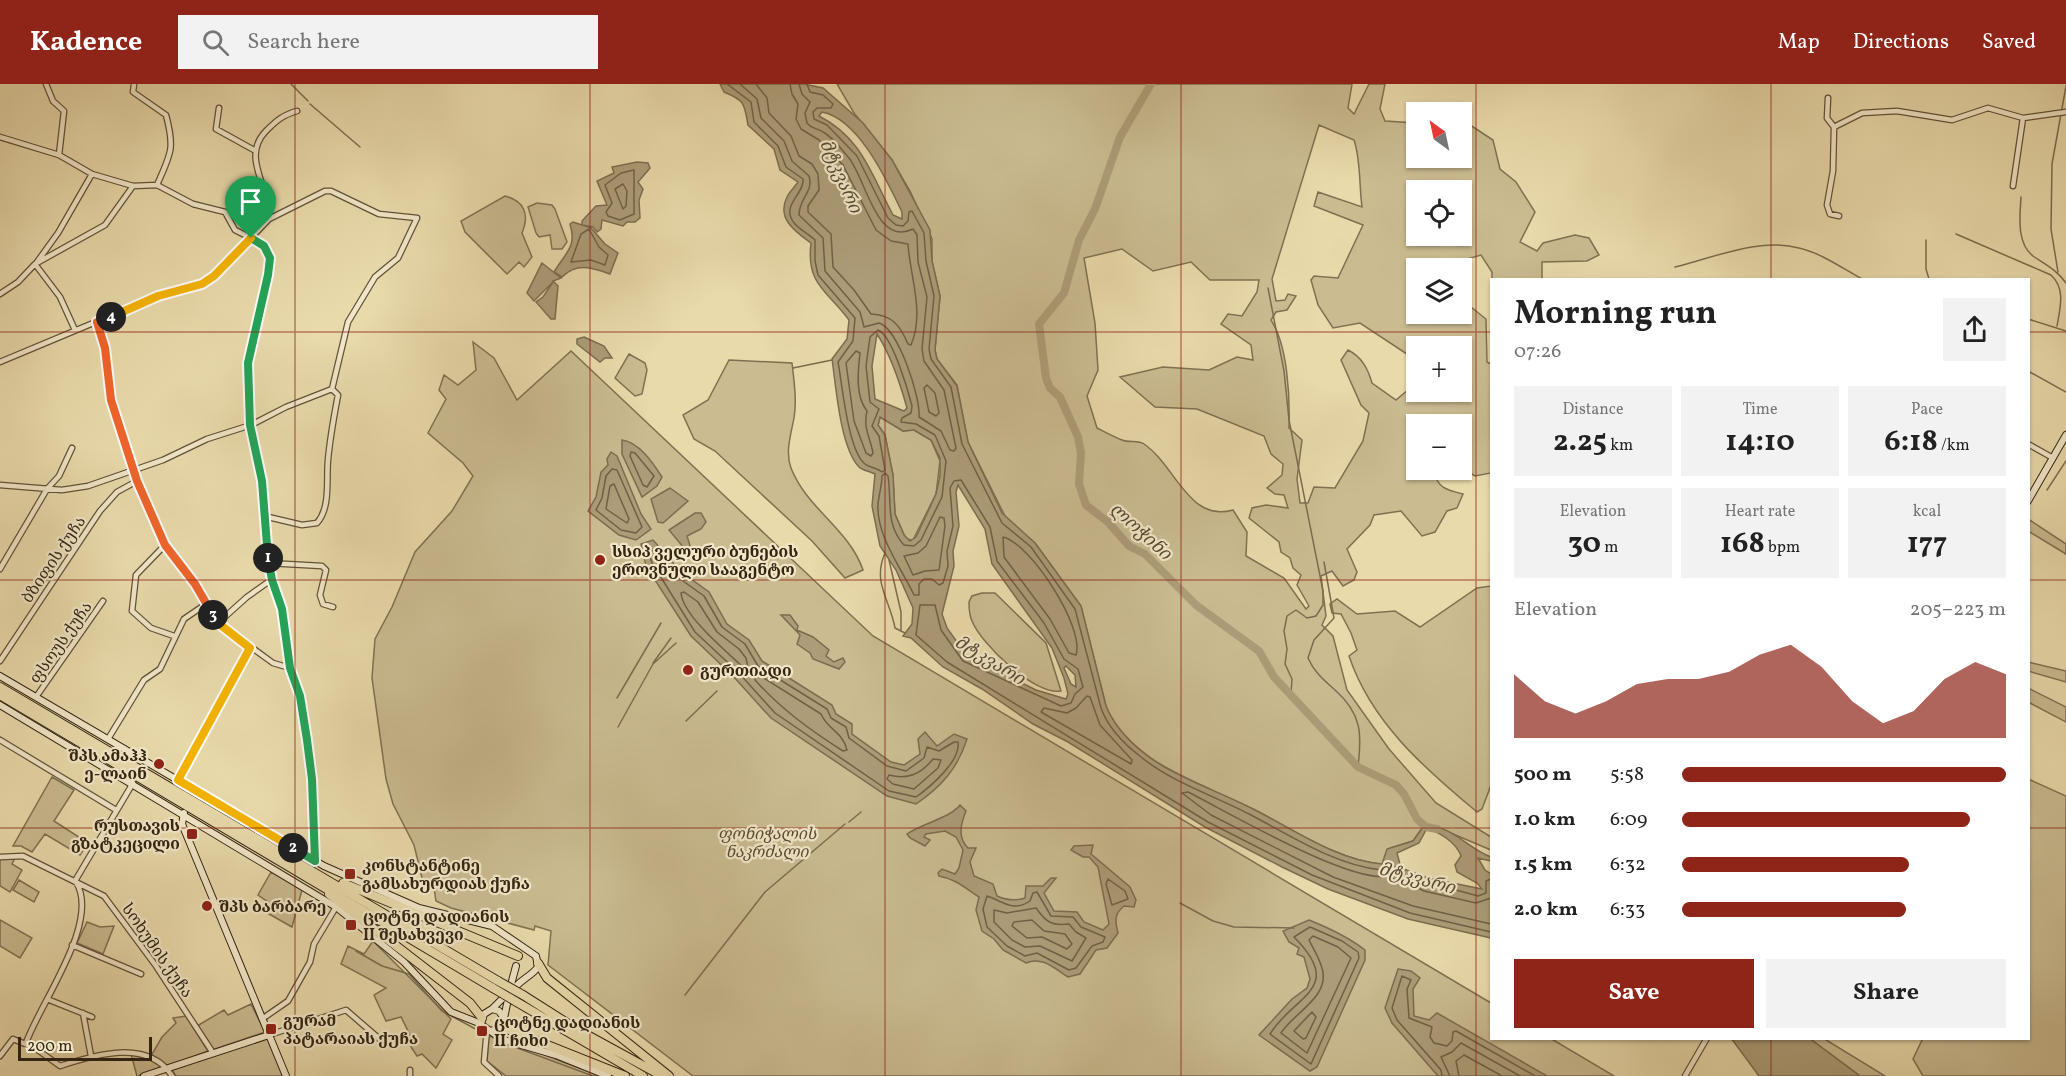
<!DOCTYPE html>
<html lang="en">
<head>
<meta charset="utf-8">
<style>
	:root { --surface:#fff; --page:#f2f2f2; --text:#222; --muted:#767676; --accent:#8f2418 }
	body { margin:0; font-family:Vollkorn,"Noto Serif Georgian",serif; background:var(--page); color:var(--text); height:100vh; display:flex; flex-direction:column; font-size:22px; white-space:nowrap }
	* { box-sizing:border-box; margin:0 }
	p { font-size:20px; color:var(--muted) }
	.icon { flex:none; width:33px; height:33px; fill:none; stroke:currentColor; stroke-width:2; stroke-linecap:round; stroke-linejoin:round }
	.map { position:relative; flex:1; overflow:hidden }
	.side { position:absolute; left:1490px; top:194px; width:540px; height:762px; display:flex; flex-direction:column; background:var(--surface); border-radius:0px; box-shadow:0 2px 4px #0004 }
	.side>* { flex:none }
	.needle { width:39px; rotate:327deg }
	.fabs { position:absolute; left:1406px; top:18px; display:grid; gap:12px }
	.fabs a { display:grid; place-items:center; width:66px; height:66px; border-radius:0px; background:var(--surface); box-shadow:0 2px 4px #0004; font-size:30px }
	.scale { position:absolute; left:18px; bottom:15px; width:134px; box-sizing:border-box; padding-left:6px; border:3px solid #352513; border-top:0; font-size:16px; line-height:21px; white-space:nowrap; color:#352513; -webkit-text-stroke:4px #f1e7c8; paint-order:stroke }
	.pin { position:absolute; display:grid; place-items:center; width:51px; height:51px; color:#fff; margin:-62px -26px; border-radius:50% 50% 50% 0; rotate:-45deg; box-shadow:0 0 6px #0007 }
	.pin .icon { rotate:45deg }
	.km { position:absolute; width:30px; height:30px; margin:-15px; border-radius:50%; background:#222; color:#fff; font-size:16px; line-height:30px; text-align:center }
	.round { display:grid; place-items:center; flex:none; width:63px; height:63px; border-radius:0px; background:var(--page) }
	.head { display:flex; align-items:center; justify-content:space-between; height:102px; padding:0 24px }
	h1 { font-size:33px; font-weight:700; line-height:45px }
	.stats { display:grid; grid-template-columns:repeat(3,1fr); gap:9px; height:102px; padding:6px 24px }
	.stats div { display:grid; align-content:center; border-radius:0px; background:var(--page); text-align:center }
	.stats b { font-size:30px; font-weight:700 }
	.stats small { font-size:16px; font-weight:400 }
	.stats p { font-size:16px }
	.chart { height:168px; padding:12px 24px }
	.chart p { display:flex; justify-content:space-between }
	.chart svg { width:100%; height:108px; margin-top:6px; fill:var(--accent); opacity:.7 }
	.action { display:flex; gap:12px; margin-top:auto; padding:12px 24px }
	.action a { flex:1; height:69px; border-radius:0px; background:var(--accent); color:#fff; font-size:24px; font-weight:700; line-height:69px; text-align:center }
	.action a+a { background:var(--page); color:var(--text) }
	ul { padding:0 24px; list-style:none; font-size:20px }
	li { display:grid; grid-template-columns:96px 72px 1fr; align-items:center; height:45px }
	li i { height:15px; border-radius:8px; background:var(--accent) }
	header { display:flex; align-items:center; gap:36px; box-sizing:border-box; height:84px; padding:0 30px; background:var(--accent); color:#fff }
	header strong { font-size:28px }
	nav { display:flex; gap:33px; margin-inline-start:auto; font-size:21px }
	.search { width:420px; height:54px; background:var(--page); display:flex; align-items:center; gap:15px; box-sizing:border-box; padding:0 21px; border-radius:0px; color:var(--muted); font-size:22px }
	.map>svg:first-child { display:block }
	.green { fill:#cabb91; stroke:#807052; stroke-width:1.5; fill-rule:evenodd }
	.water { fill:#ac9c77; stroke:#7c6c4f; stroke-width:1.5; fill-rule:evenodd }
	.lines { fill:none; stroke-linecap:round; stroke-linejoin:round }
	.shore { stroke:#706045; stroke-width:1.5 }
	.stream { stroke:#7c6c4f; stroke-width:1.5 }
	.river { stroke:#ac9c77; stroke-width:8 }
	.street-casing { stroke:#625239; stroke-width:7 }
	.secondary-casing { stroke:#352513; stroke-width:8 }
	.highway-casing { stroke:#352513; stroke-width:10 }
	.street { stroke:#f1e7c8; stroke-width:4.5 }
	.secondary { stroke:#f1e7c8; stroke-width:6 }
	.highway { stroke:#e9daab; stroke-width:8 }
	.highway-bridge-casing { stroke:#352513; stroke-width:10; stroke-linecap:butt }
	.highway-bridge { stroke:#e9daab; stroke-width:8 }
	.split-1-casing { stroke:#fff; stroke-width:12 }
	.split-2-casing { stroke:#fff; stroke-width:12 }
	.split-3-casing { stroke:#fff; stroke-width:12 }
	.split-4-casing { stroke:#fff; stroke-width:12 }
	.split-5-casing { stroke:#fff; stroke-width:12 }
	.split-1 { stroke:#22a559; stroke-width:8 }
	.split-2 { stroke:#22a559; stroke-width:8 }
	.split-3 { stroke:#f5b400; stroke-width:8 }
	.split-4 { stroke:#f0652b; stroke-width:8 }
	.split-5 { stroke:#f5b400; stroke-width:8 }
	.grid { fill:none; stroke:#8f2418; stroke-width:1.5; stroke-opacity:0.55 }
	.poi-dot { fill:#8f2418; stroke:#f1e7c8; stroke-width:2 }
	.labels { text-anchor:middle; stroke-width:4.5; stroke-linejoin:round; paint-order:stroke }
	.poi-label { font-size:16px; font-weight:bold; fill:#352513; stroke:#f1e7c8; text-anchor:start }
	.street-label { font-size:16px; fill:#352513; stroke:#f1e7c8 }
	.park-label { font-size:16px; font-style:italic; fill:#5a4a32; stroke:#f1e7c8 }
	.water-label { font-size:18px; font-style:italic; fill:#594931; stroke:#f1e7c8 }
</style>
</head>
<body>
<header>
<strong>Kadence</strong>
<div class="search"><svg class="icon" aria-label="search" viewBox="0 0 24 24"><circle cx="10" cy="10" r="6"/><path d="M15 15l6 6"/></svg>Search here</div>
<nav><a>Map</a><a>Directions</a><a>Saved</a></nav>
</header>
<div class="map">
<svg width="2066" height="992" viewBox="0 0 2066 992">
	<rect width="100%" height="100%" fill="#e9daab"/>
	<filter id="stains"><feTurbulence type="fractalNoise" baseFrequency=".00333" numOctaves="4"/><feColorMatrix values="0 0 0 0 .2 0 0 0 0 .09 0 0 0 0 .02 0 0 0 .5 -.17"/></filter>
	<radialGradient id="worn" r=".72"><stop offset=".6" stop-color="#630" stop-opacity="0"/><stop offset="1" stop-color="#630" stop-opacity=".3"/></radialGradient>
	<path class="green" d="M837 0H1352L1348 24 1354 30 1369 0H1385L1380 25 1385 37 1416 39V74H1461V35L1493 56 1500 85 1516 98 1535 128 1520 158 1537 167 1543 159 1575 151 1589 154 1599 171 1587 177 1542 178V195H1492V188L1481 171 1446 181H1421V184H1416V230H1461V215L1486 235 1487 278 1491 280V389L1475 392 1461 383V340H1416V386H1434C1437 404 1446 406 1463 410L1457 424 1447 427 1435 448 1422 452 1401 427 1374 431 1370 441 1347 465 1357 488 1354 496 1343 502 1332 487 1321 492 1326 532 1322 541 1333 552 1347 606 1389 665 1436 719 1491 753V766L1432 741 1423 743 1413 757 1390 764 1382 780C1339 777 1291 744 1253 725 1222 710 1187 697 1158 679 1137 665 1115 645 1106 622L1081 522 1035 459 1007 436 968 358 957 301 937 275 935 266 940 212 932 177V155L910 107 892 76 854 29ZM1319 41 1354 56C1361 77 1359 101 1362 123L1318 108 1314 122 1363 141 1338 194 1314 192 1311 196 1318 221 1333 244 1360 239 1416 276V262H1461V308H1416V303L1414 307 1409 305 1396 316 1372 299C1368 285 1362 273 1348 266L1341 276 1361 321 1369 329 1363 357 1335 404 1314 403 1308 419H1300L1297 395 1302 356 1289 344C1290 314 1288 262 1271 236L1276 228 1287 226 1296 212 1288 210 1285 216 1276 217 1272 195ZM1416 106H1461V152H1416ZM1122 165 1153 187 1191 178 1210 196H1259L1257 208 1242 232 1228 230 1221 240 1251 261 1253 276 1237 273 1209 286 1163 283 1120 293 1155 323 1197 325 1264 352 1271 370 1283 380 1282 391 1267 404 1275 410 1284 411 1288 424 1266 421 1252 424 1249 434 1279 458 1281 468 1290 474 1293 484 1301 491 1297 501 1309 522 1306 525 1284 494 1246 472 1247 448 1233 426C1189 439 1176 382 1144 360 1138 356 1129 359 1122 356 1114 353 1105 348 1097 344L1087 312 1098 286 1095 239 1084 174Z
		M505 112C524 117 530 130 522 149L532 173 524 183 519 178 507 190 465 148 461 137Z
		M537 119 552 121 555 125 567 158 562 165H552L550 151 539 153 536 149 528 123Z
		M473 258 494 274 517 316 571 267 873 552 1491 919V954H1550L1614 992H693L548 881 551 847 535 842 534 846 451 824 436 817 434 804 425 806 414 761 393 720 386 695 372 594 375 555 392 523 415 468 452 427 473 392 463 379 428 349 446 315 439 306 444 291 458 301 476 286Z
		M629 270 645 279 647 286 642 310 635 312 615 294Z
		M729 276 792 279C794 297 797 316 794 334 791 350 785 368 791 384 807 425 849 445 863 486L845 494 812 457 715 367 694 355 683 331 708 316Z
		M880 333 903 347 914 346 931 356 940 377 936 410 913 456 906 455 895 430 893 391 885 351 878 341Z
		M2028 435 2066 460V470L2028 447Z
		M1491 502V701L1482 725 1477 728C1425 685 1371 638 1349 572L1357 566 1351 549 1341 530 1332 529 1330 520 1337 515 1357 530 1395 527 1420 543 1477 504Z
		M982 509H995L1046 559 1061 607C1035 612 981 560 972 537 969 531 969 524 969 518L972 512Z
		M2028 578 2066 587V598L2028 587Z
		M2028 604 2066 623V638L2028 618Z
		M52 693 74 706 54 737 88 759 80 771 45 750 32 768 21 762H13Z
		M2028 695 2066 712V992H1923L1913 975 1923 954H2028Z
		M0 774H15L12 780 22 786 10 808 0 802Z
		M271 788 302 806 292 843 262 826 268 818 258 811Z
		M19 796 39 808 34 818 13 806Z
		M0 836 32 854 20 874 0 862Z
		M87 838 100 843 114 842 103 870 77 859Z
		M373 857 451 935 443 950 452 956 436 984 422 970 417 972 411 963 414 959 401 933 386 937 374 911 386 904 341 880 348 862 364 870Z
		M251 920 265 948 212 966 197 942 224 926 228 931Z
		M186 932 208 967 168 982 151 972 162 953 176 939 173 934Z
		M489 950 600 992H506L487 977Z
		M268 954 285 992H176L172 986Z
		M1809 954H1823L1885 992H1860Z
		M131 970 151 976 164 984 137 992Z"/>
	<path class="water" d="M720 0H804L823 4 863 39 892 76 930 146 932 177 940 212 935 266 937 275 957 302 968 358 1002 429 1035 459 1081 522 1106 622C1115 645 1137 666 1158 679 1187 697 1222 709 1253 725 1293 745 1336 776 1382 780L1387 765 1413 757 1423 743C1449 738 1468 765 1491 773V777L1478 774 1485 786 1491 790V854L1408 835 1328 805 1282 783 1205 743 1068 658 1033 640 982 605 943 583 911 554 903 552 912 540 913 524 896 486 880 462 872 422 875 390C870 387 863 387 859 383 840 363 836 302 832 275L847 255 849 236C827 206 806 201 811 159 796 148 776 135 787 113 789 108 795 103 798 98L780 86 774 65 748 41C744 20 746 17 724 8ZM822 28C859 35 887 97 902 128V135L893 131C871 90 862 54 819 32ZM877 250C891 271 900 299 907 324L904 327 875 315 872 282ZM880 333 903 347 914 346 931 356 940 374V392L936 410 916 453 910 457 904 451 895 430 893 391 885 351 878 341ZM958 401 985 445 992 480 1052 564 1064 594 1068 610 1066 615 1036 606 967 572 947 544 942 530 954 482 953 467 959 442 956 408ZM1066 582 1075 591 1076 603 1071 600 1064 584ZM1426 746C1439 746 1457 760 1461 772L1455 781 1457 788 1477 799 1482 805 1428 794 1401 784 1397 769 1419 759Z
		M637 78 648 79 650 84 638 98 643 105 639 116 640 134 635 138H627L623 142 602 136 601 145 597 148 593 143 582 141V137L596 122 607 121 597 97 614 89 612 83Z
		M573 138 591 144 605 160 618 169 610 190C593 184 577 178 562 193L554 188C566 168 577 163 570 140Z
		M542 179 561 194 553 197 558 202 555 235H551L536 218 543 213 553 198 534 217 527 209Z
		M584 253 604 262 612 274H605L600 278 577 260V255Z
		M622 356C639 358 653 379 662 393L657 402 642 413 622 370Z
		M611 368 617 372 641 430 651 445 636 456 619 451 588 427 596 413 601 388 608 381 607 375Z
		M670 404 688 417 663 439 658 438 651 415Z
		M695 429H701L706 438 701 445 687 452 691 465 684 464 669 446Z
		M653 456 680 487 709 508 727 540 749 556 762 577 832 621 836 630 852 640V650L891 678 904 681 920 670 918 655 925 648 937 662 954 650 967 655C958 684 941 703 916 720L887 712 771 634 733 592 691 552 646 482 641 460Z
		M781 531H790L798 542 797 546 813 553 829 566 826 572 834 578 843 574 845 578 839 585 813 575 810 569 797 560 800 551Z
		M960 721 966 727C961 739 957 753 968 764H976L970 778 974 792 993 800 997 812C1006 816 1016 817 1025 814L1026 802H1043L1051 794H1056L1044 809 1054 827 1077 828 1084 838 1103 846 1109 840 1098 783 1089 773H1083L1071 766 1074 762 1093 761 1091 770 1130 803 1136 816 1134 823 1124 822C1114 830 1115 837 1118 849L1107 864 1096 866 1080 890 1068 893C1054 884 1042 872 1026 879L1003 866 994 855 982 847 976 826 979 813C965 804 956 795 939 792L938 789 942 785 955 790 959 784 963 766 956 753 945 747 926 750 924 753 930 756 925 762 910 754 907 750C923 739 950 734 960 721Z
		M1309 836C1329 844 1347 852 1365 866V876L1317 983 1310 987 1259 951 1292 915 1307 904 1310 895 1304 873 1297 870 1299 864 1289 858 1283 847Z
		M1398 885 1411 887 1420 894 1413 905 1414 932 1429 936 1437 929 1547 992H1438L1392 939 1385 924Z
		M1731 954H1809L1860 992H1759Z"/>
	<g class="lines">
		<path class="shore" d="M727 0 751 18 754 38 778 62 786 83 803 95C805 110 779 122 795 140 800 146 809 150 815 156V177L818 191 855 234 853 257 838 278C842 299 848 367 865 380 870 384 876 383 882 388L885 386 879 352 872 342 879 325 870 318 866 282 870 253 878 246C892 251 908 306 912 322L911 329 902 334 901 338 916 340 935 351 946 377 942 413 921 456 914 462 904 461C885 440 892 417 888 392L885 389 882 392C882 401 879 410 878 420 876 451 901 484 914 511H919V500L924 495H932L939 501 943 499 948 482 947 467 953 442 950 404 954 397 961 396 990 443 997 477 1044 539 1064 575 1078 585 1083 603 1075 610 1071 619 1061 622 963 577 941 546 935 521H920L916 551 947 578 1208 738 1312 791 1410 829 1491 848
			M740 0 757 15 761 34 784 57 792 77 809 92C814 108 799 114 799 131L823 154 825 187 860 228 864 243 879 239C898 244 921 314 919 333L941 347 950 366 954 367 956 364 944 306 924 277 922 265 927 213 918 178 917 151 913 145C876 163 866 95 849 74 842 66 833 53 823 48 817 44 812 45 807 39L805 29 810 18 802 10 799 0
			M756 0 767 14 769 29 791 52 799 72 812 80 818 90 819 106 808 122V128L831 150 833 183 854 206 871 230C892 231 900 241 908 260L911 261C925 228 910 193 908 160L891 157 876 146 843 81 819 56 801 45 796 35 798 20 792 10 790 0
			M807 0 810 8 823 11 833 20 831 24H817L813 28 814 35 827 41 857 72 888 134 896 141 903 142 908 137 909 128 912 127 924 149 926 177 934 212 929 265 931 275 951 303 962 360 1002 439 1031 463 1075 525 1101 624C1108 644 1124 660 1141 673 1173 699 1215 712 1251 731 1291 752 1335 781 1381 786L1392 779 1401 791 1478 812 1486 809V797L1491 795
			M634 86V130L620 136 608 132 606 128 612 119 605 101 621 89Z
			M623 100 627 107 626 122 623 125 615 105Z
			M589 145 599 163 608 171 605 181 591 176 571 178 581 150Z
			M856 267 860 269C858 287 855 312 867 327 863 344 870 353 873 369L871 372 866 369 854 337 846 279Z
			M927 301 935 309 939 329 936 332 929 328 924 304Z
			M631 368 635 369 654 392 647 403 643 401 630 372Z
			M612 385 617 386 642 443 636 449 621 446 596 426 602 414 606 392Z
			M614 400 629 435 627 439 606 425 610 402Z
			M940 433 944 434 945 442 939 486 925 487 913 491 904 472 918 469 926 462Z
			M1003 453C1030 459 1085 543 1076 571L1069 569 1050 535 1004 473Z
			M650 464 676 492 704 512 722 543 745 560 758 582 827 625 831 634 846 643 849 654 887 682 906 687 924 674 927 663 939 667 954 658H958C961 677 930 703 916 713L889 707 775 629 738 588 695 548 652 479 648 467Z
			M681 509 684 508 698 518 717 548 739 565 746 574 748 584H744C727 568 683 532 681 509Z
			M755 592 759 591 821 630C827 645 843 648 847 666L843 667C810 646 781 625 755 596Z
			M1087 612 1090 613 1100 641 1132 676 1131 680 1041 628 1044 624 1067 629 1076 624Z
			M933 675 941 676 938 684 914 705 893 700 887 695 889 691C908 696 921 690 933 675Z
			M1108 795 1125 807 1128 815 1112 821 1106 800Z
			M1037 808 1051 832 1073 833 1081 843 1105 853 1103 858 1092 862 1076 884 1069 886 1037 869 1025 872 1007 862 987 843 983 825 987 812C1001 816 1012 829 1030 817L1033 809Z
			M1491 814 1476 819 1424 807 1411 800 1398 798 1390 792C1351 801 1228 728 1188 708L1182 709 1211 731 1333 793 1413 822 1491 840
			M1036 824C1046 838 1051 842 1069 840L1076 848 1086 854 1072 877 1040 862 1025 863 1012 856 994 838V826L1007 829Z
			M1032 836 1044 847 1065 850 1072 860 1067 865 1042 853 1027 854 1012 842 1014 838Z
			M1310 843 1342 857 1358 868 1359 874 1311 980 1270 950C1294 911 1346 905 1294 853Z
			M1313 852 1338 863 1351 874 1307 969 1281 949C1295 927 1333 912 1321 881 1318 872 1313 864 1309 856Z
			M1312 928 1316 933 1306 954 1303 955 1294 947Z
			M1442 992 1441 986 1397 936 1392 924 1402 892 1411 896 1407 905 1409 934 1432 943 1430 953 1434 959 1447 962 1452 957 1453 948 1456 947 1535 992
			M1450 992 1441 973 1452 968 1461 959 1520 992
			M1459 992 1456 977 1464 971 1502 992"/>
		<path class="stream" d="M291 0 308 17
			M310 20 360 63
			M2021 113C2020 131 2016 159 2033 172 2046 181 2057 186 2066 199
			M1956 150 2051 191C2066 205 2060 224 2057 242
			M1926 156V185L1929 195
			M1675 183C1713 174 1759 153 1799 164 1821 169 1842 184 1862 195
			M2058 188 2051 145 2052 80 2066 2
			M1268 204 1284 287 1289 336 1323 507V521L1316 532 1307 534 1296 526 1287 532 1284 547 1287 565 1285 580 1292 595 1291 610
			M2028 235 2066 247
			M793 284 832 276
			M2028 287 2066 308
			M2047 406 2066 377
			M885 469C872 498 890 516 895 544L905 549
			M889 476 901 528V547
			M1324 478 1334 534 1314 556 1308 574C1314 588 1324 596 1335 606 1362 630 1362 650 1358 683
			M653 579 671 554
			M617 614 661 539
			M686 637 717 607
			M618 643 653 580 676 559
			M849 738 861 728
			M1180 819 1213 837 1234 843 1294 844
			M356 867 382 882 409 890 442 927 483 949
			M685 911 765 808 845 740
			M490 952 500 957
			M504 959 593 992"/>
		<path class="river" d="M1151 0 1120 53 1095 125 1079 156 1064 209 1039 240 1046 294 1050 304 1060 313 1078 353 1081 369 1079 400 1086 421 1108 438 1129 462 1145 470 1196 521 1259 567 1274 593 1358 683 1396 701 1404 710 1417 735 1426 743 1437 745"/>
		<g class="street-casing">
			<path id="street" d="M46 0 53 17 64 27 59 71
				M134 0 133 8 166 31C175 65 171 69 157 101
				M1828 14 1827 34 1834 43
				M219 24 216 45 254 66
				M1834 43 1862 29 1897 27 1952 36 1988 24 2023 34 2066 28
				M1834 43 1833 87 1827 121 1830 130 1839 132
				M0 53 59 71 92 90 133 102 157 101 193 120 225 128 235 146 259 158 270 174 269 191 248 279 249 323 262 397 268 479 281 525 290 584 300 612 307 656 312 695 315 777
				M2013 102 2023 34
				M269 135C271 103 240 74 266 47 277 36 283 31 297 27
				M37 178 58 149 92 90
				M35 180 60 213 75 246
				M0 210 18 198 35 180 105 141 133 102
				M97 238 105 264 111 316 137 397 165 461 195 500 218 539 273 579 290 584
				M0 278 158 212 202 199 215 192 269 135 325 107H331L379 130 417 134 398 174 375 193 348 238 332 305
				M2028 360 2053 374
				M0 401 62 406 88 402 163 376 207 355 251 341 286 323 332 305
				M264 432 302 441 317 439C331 423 326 396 328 376 330 354 334 332 338 311L332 305
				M165 461 136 491 132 527 151 544 174 552
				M268 479 322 482 326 486 320 511 323 520 333 523
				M0 485 47 405 59 392 72 364
				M218 539 247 513 271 496
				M0 577 100 427 117 408 137 397
				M36 613 103 517
				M108 655 144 596 160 585 184 535 206 520
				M0 656 116 726
				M178 696 250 564
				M0 773 23 772 104 812 156 882 213 969
				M75 797 133 699
				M72 861 141 890
				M47 915 92 933
				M83 929 91 972
				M262 935 288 917 310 878 314 860 336 823
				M487 945 484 978 499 992
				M269 951 346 926 383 958
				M26 959C40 919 101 838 76 798
				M0 972 13 955 35 964 60 982C94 971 148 954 172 992
				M410 986V992
				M1685 992 1707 954"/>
		</g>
		<g class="secondary-casing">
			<path id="secondary" d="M2028 417 2066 351
				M0 592 324 782 419 824 492 842 536 872 538 883C531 893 517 897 511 909 504 921 507 936 499 945L490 947 479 939 451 928 404 878 336 823 0 621
				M184 729 182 740 286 992
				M492 925 509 908 516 882
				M482 937 484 930 492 925 499 927 503 933
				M490 947 504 956 499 945
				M504 956 556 971 608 992
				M144 992 269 951"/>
		</g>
		<g class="highway-casing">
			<path id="highway" d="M0 603 498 897
				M0 611 493 904
				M343 799 518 872
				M329 810 470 919 482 934
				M538 879 547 894 669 992
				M523 911 578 946 662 992
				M515 917 643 992
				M502 943 625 992"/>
		</g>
		<use href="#street" class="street"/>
		<use href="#secondary" class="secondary"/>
		<use href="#highway" class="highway"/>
		<g class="highway-bridge-casing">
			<path id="highway-bridge" d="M498 897 523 911
				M493 904 515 917"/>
		</g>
		<use href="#highway-bridge" class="highway-bridge"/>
	</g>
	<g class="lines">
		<g class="split-1-casing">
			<path id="split-1" d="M251 154 264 162 270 174 268 191 248 279 250 341 262 397 268 474"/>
		</g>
		<g class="split-2-casing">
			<path id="split-2" d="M268 474 272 496 282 525 290 584 300 612 307 656 312 695 315 777 293 764"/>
		</g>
		<g class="split-3-casing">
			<path id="split-3" d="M213 531 218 539 250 564 178 696 293 764"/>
		</g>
		<g class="split-4-casing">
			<path id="split-4" d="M111 233 97 238 105 264 111 316 137 397 165 461 195 500 213 531"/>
		</g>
		<g class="split-5-casing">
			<path id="split-5" d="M111 233 158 212 202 200 214 192 251 154"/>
		</g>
		<use href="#split-1" class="split-1"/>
		<use href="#split-2" class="split-2"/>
		<use href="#split-3" class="split-3"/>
		<use href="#split-4" class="split-4"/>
		<use href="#split-5" class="split-5"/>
	</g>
	<path class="grid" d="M295 0V992M590 0V992M885 0V992M1181 0V992M1476 0V992M1771 0V195M0 248H1491M2028 248H2066M0 496H1491M2028 496H2066M0 744H1491M2028 744H2066M1771 954V992"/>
	<g class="poi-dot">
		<circle cx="600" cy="476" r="6"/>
		<circle cx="688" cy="586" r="6"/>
		<circle cx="159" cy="680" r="6"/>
		<rect x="186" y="744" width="12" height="12" rx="3"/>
		<rect x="344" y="784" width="12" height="12" rx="3"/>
		<circle cx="207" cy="822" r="6"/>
		<rect x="345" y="835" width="12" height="12" rx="3"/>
		<rect x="265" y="939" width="12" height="12" rx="3"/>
		<rect x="476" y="941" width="12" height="12" rx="3"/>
	</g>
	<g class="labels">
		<g class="poi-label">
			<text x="612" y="473">სსიპ ველური ბუნების<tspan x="612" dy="18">ეროვნული სააგენტო</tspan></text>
			<text x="700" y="592">გურთიადი</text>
			<text x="147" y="677" text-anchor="end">შპს ამაჰჰ<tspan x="147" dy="18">ე-ლაინ</tspan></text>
			<text x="180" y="747" text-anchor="end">რუსთავის<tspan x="180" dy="18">გზატკეცილი</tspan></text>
			<text x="362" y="787">კონსტანტინე<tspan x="362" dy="18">გამსახურდიას ქუჩა</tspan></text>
			<text x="219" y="828">შპს ბარბარე</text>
			<text x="363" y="838">ცოტნე დადიანის<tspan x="363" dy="18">II შესახვევი</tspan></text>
			<text x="283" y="942">გურამ<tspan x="283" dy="18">პატარაიას ქუჩა</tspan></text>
			<text x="494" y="944">ცოტნე დადიანის<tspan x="494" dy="18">II ჩიხი</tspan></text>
		</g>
		<g class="street-label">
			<text transform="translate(53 475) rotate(-56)" y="6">ბზიფის ქუჩა</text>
			<text transform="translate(60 558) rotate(-55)" y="6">ფსოუს ქუჩა</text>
			<text transform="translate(158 866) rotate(55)" y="6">სოხუმის ქუჩა</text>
		</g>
		<g class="park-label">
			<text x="767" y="755">ფონიჭალის<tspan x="767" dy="18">ნაკრძალი</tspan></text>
		</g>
		<g class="water-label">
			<text transform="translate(841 92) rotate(66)" y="6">მტკვარი</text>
			<text transform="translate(1141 447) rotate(42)" y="6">ლოჭინი</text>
			<text transform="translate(990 576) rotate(31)" y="6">მტკვარი</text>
			<text transform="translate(1417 794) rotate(15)" y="6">მტკვარი</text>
		</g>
	</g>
	<rect width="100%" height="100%" filter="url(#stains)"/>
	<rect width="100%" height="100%" fill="url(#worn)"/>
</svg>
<div class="fabs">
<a><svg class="needle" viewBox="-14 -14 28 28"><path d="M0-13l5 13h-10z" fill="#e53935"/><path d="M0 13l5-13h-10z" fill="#767676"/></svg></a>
<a><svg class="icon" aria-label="locate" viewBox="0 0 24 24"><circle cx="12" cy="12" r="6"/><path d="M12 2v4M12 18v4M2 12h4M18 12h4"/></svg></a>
<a><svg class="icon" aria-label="layers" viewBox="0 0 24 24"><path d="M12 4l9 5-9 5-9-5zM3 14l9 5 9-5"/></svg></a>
<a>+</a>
<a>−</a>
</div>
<div class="scale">200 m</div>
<div class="pin" style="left:251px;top:154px;background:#1e9e55"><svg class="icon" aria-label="arrive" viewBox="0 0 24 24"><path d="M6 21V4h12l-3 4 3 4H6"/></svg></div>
<b class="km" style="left:268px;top:474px">1</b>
<b class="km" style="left:293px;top:764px">2</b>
<b class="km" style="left:213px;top:531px">3</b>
<b class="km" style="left:111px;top:233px">4</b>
<section class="side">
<div class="head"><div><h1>Morning run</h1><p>07:26</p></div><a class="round"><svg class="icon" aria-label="share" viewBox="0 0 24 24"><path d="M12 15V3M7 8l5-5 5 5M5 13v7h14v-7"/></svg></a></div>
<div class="stats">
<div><p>Distance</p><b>2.25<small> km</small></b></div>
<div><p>Time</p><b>14:10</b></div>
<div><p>Pace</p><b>6:18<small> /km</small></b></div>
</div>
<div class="stats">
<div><p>Elevation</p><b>30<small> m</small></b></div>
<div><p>Heart rate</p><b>168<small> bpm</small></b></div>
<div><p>kcal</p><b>177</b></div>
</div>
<div class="chart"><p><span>Elevation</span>205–223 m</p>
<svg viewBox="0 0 160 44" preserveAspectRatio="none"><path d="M0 44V18L10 29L20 34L30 29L40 22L50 20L60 20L70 17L80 10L90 6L100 15L110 29L120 38L130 33L140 20L150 13L160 18V44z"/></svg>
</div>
<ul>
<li><b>500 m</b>5:58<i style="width:100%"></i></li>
<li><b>1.0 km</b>6:09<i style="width:89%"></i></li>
<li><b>1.5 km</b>6:32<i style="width:70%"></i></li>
<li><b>2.0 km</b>6:33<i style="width:69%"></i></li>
</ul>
<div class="action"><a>Save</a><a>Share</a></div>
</section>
</div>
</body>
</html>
